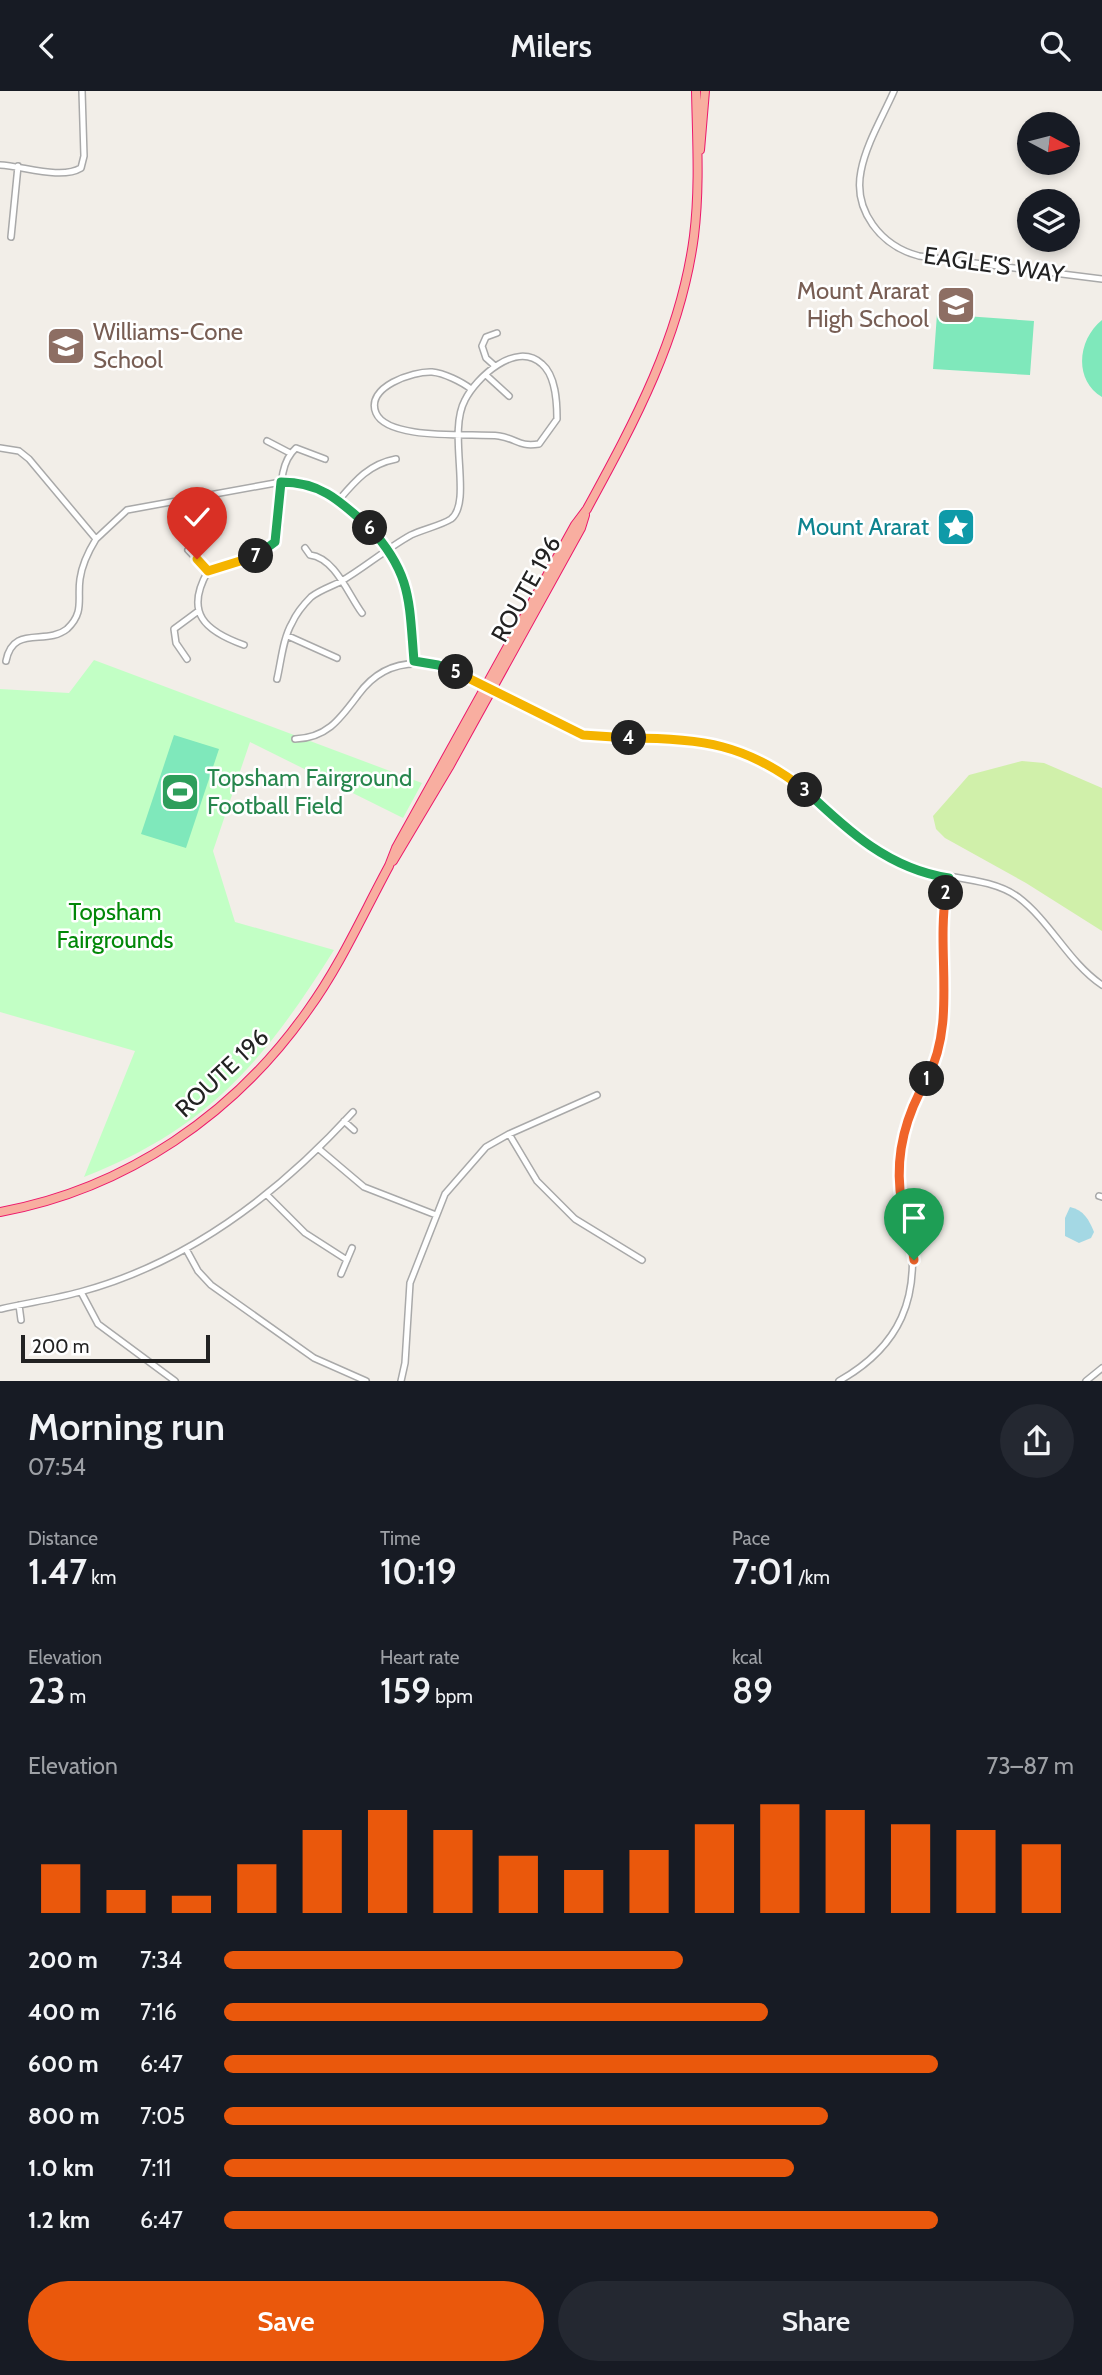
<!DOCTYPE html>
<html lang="en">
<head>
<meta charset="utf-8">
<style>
	:root { --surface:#171b24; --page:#242831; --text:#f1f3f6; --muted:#9ea1a6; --accent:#ea580c }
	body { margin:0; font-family:Cabin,sans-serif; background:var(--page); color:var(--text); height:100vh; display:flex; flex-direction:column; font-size:26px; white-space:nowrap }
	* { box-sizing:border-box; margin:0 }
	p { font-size:23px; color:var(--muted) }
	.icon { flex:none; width:38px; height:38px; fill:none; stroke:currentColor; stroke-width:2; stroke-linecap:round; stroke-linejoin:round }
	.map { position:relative; height:1290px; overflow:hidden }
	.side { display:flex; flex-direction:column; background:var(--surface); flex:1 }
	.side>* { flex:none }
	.needle { width:46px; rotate:97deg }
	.buttons { position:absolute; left:1017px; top:21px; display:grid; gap:14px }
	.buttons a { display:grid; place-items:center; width:63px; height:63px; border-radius:50%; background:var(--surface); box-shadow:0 4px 10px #0003; font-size:35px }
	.scale { position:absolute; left:21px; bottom:18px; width:189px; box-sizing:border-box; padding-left:7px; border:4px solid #222; border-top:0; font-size:19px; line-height:24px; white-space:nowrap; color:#222; -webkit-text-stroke:5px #fff; paint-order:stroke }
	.pin { position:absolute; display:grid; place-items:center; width:60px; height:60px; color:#fff; margin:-72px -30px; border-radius:50% 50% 50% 0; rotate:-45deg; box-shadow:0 0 7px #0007 }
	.pin .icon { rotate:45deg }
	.km { position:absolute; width:35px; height:35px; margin:-18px; border-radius:50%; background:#222; color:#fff; font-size:19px; line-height:35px; text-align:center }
	.round { display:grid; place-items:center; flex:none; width:74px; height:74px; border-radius:37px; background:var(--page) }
	.summary { display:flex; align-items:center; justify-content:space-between; height:119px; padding:0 28px }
	h1 { font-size:38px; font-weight:600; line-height:52px }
	.metrics { display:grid; grid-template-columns:repeat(3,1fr); gap:10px; height:119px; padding:7px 28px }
	.metrics div { display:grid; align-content:center }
	.metrics b { font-size:35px; font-weight:600 }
	.metrics small { font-size:19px; font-weight:400 }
	.metrics p { font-size:19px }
	.chart { height:196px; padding:14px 28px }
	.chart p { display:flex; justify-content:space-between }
	.chart svg { width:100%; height:126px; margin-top:7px; stroke:var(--accent); stroke-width:6 }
	.button { display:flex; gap:14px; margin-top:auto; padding:14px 28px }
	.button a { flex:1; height:80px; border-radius:42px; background:var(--accent); color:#fff; font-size:28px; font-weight:600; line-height:80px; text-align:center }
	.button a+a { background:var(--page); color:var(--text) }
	ul { padding:0 28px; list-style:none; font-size:23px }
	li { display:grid; grid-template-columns:112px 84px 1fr; align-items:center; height:52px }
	li i { height:18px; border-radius:9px; background:var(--accent) }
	header { display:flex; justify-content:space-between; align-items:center; height:91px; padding:0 28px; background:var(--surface); font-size:32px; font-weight:600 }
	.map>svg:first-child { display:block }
	.grass { fill:#d0f0aa }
	.park { fill:#c2ffc5 }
	.pitch { fill:#7fe8bb }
	.water { fill:#a4d8e4 }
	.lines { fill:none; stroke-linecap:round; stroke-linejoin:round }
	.minor-casing { stroke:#a9a9a9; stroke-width:8 }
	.trunk-casing { stroke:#ec196b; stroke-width:10 }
	.minor { stroke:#fff; stroke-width:5 }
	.trunk { stroke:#f8aea0; stroke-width:8 }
	.split-1-casing { stroke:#fff; stroke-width:14 }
	.split-2-casing { stroke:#fff; stroke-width:14 }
	.split-3-casing { stroke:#fff; stroke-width:14 }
	.split-4-casing { stroke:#fff; stroke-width:14 }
	.split-5-casing { stroke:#fff; stroke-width:14 }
	.split-6-casing { stroke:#fff; stroke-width:14 }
	.split-7-casing { stroke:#fff; stroke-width:14 }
	.split-8-casing { stroke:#fff; stroke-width:14 }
	.split-1 { stroke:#f0652b; stroke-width:9 }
	.split-2 { stroke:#f0652b; stroke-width:9 }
	.split-3 { stroke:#22a559; stroke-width:9 }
	.split-4 { stroke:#f5b400; stroke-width:9 }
	.split-5 { stroke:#f5b400; stroke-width:9 }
	.split-6 { stroke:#22a559; stroke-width:9 }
	.split-7 { stroke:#22a559; stroke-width:9 }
	.split-8 { stroke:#f5b400; stroke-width:9 }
	.labels { text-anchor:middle; stroke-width:5; stroke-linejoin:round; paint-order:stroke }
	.street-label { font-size:24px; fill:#222; stroke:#fff }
	.education-label { font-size:24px; fill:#785e54; stroke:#fff; text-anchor:end }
	.culture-label { font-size:24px; fill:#0d838f; stroke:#fff; text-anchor:end }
	.leisure-label { font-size:24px; fill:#27864d; stroke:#fff; text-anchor:start }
	.park-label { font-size:24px; fill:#028808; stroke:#fff }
</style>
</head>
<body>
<header><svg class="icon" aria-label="back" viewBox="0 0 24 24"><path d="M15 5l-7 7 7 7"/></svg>Milers<svg class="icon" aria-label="search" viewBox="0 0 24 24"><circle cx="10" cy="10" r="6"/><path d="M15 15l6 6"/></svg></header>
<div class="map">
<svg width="1102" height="1290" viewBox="0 0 1102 1290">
	<rect width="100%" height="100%" fill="#f2eee8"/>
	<path class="grass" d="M1022 670 1044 672 1102 697V840L1026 792 945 747 936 738 933 725 969 684Z"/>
	<path class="park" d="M94 569 422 692 403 727 250 651 213 760 235 831 334 859C264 970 209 1037 84 1086L135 960 0 921V598L69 602Z"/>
	<path class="pitch" d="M937 223 1034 230 1030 284 933 278Z
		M1102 229V306C1073 289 1078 248 1102 229Z
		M174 644 219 658 186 757 141 743Z"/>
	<path class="water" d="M1070 1116C1084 1119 1089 1129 1094 1141L1091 1147 1079 1152 1065 1145V1127Z"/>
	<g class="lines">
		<g class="minor-casing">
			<path id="minor" d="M894 0C883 25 866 53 861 80 853 120 881 155 919 165L1102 188
				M0 74C23 75 61 89 81 77L84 65 82 0
				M11 146 18 75
				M495 275 486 267 482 255 486 246 497 242
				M486 284 509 305
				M267 350 290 362
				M0 357 19 360 29 368 96 448 127 419 281 391 309 393 327 402 369 436 397 472 409 506 414 570
				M338 410C355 390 369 373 396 368
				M305 457 310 464C335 467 348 503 362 522
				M188 459 208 480
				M288 545 337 567
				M244 554C205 540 184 522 208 480 226 471 254 473 269 459 292 437 268 382 296 357L325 368
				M187 568 176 552 174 538 197 521
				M6 570C13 533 46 555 67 538 85 521 77 508 80 488 82 473 88 461 96 448
				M277 588C281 571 283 547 292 532 296 523 305 512 311 506 320 499 330 496 340 491 364 477 386 458 411 444 423 438 440 435 451 428 473 411 447 342 465 309 476 287 516 249 542 273 556 285 557 311 557 328L539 353C518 356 518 348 499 345 473 342 388 350 376 322 365 296 413 280 432 281 444 282 462 291 471 298
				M295 648C327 647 340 628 358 604 415 524 518 619 583 644 615 651 647 645 679 647 713 648 749 663 779 680 819 703 845 745 886 767 928 790 985 782 1018 806 1051 831 1068 871 1102 894
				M344 1030 354 1039
				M509 1043 537 1090 575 1128 642 1169
				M319 1058 364 1096 436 1124
				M267 1104 305 1142 347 1169
				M1099 1105 1102 1106
				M186 1158 198 1180 211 1194 314 1267 366 1290
				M341 1183 352 1157
				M81 1201 98 1233 175 1290
				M19 1214 21 1229
				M1 1218C27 1212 54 1208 80 1201 188 1172 279 1102 353 1021
				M401 1290 405 1272 410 1192 445 1103 486 1056 509 1043 597 1004
				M839 1290C901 1255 920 1206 910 1139 906 1107 898 1096 901 1060 904 1019 931 994 939 957 951 903 932 839 949 787
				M1086 1290 1102 1277"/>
		</g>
		<g class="trunk-casing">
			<path id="trunk" d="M700 59 705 0
				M393 770 449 676 581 437 585 424
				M0 1121C126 1098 235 1023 308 919 340 875 363 823 389 775L396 757 575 434 587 418C635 330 681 245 694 145 700 96 697 49 696 0"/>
		</g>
		<use href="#minor" class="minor"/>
		<use href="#trunk" class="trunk"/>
	</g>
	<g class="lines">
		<g class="split-1-casing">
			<path id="split-1" d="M914 1169C911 1145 902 1120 900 1099 896 1059 907 1022 927 988"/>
		</g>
		<g class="split-2-casing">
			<path id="split-2" d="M927 988C957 931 936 863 946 802"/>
		</g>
		<g class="split-3-casing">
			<path id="split-3" d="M805 699C848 740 889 778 949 787L946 802"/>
		</g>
		<g class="split-4-casing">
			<path id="split-4" d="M629 647C701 647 747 653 805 699"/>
		</g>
		<g class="split-5-casing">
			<path id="split-5" d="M456 581 583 644 629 647"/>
		</g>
		<g class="split-6-casing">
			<path id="split-6" d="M370 437C412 483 409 511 414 570L438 574 456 581"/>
		</g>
		<g class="split-7-casing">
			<path id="split-7" d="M256 465 275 451 281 391C322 391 341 411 370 437"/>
		</g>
		<g class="split-8-casing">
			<path id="split-8" d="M197 468 208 480 256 465"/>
		</g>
		<use href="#split-1" class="split-1"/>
		<use href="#split-2" class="split-2"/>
		<use href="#split-3" class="split-3"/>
		<use href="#split-4" class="split-4"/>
		<use href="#split-5" class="split-5"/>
		<use href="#split-6" class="split-6"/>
		<use href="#split-7" class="split-7"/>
		<use href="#split-8" class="split-8"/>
	</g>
	<defs>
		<g id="school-square" transform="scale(2.0125)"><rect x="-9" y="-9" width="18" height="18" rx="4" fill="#8d6e63" stroke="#fff"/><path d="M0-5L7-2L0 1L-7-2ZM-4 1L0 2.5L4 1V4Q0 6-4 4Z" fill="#fff"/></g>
		<g id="sight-square" transform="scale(2.0125)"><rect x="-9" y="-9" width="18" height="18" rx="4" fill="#0f9aa8" stroke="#fff"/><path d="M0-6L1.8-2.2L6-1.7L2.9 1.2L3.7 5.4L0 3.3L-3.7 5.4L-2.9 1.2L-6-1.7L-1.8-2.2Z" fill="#fff"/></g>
		<g id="stadium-square" transform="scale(2.0125)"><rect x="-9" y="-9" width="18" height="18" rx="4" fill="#2e9e5b" stroke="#fff"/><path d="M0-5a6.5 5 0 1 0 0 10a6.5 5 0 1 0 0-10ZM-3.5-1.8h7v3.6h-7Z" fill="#fff"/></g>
	</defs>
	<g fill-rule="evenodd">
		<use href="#school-square" x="956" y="214"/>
		<use href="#school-square" x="66" y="255"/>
		<use href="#sight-square" x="956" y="436"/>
		<use href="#stadium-square" x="180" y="701"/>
	</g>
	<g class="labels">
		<g class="street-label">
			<text transform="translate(994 174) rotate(8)" y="8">EAGLE'S WAY</text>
			<text transform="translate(526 498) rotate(-61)" y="8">ROUTE 196</text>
			<text transform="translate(222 982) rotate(-43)" y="8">ROUTE 196</text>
		</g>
		<g class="education-label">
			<text x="929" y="208">Mount Ararat<tspan x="929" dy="28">High School</tspan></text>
			<text x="93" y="249" text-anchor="start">Williams-Cone<tspan x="93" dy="28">School</tspan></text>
		</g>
		<g class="culture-label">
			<text x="929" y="444">Mount Ararat</text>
		</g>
		<g class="leisure-label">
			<text x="207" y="695">Topsham Fairground<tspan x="207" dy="28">Football Field</tspan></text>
		</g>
		<g class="park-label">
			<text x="115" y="829">Topsham<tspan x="115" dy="28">Fairgrounds</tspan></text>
		</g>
	</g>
</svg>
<div class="buttons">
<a><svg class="needle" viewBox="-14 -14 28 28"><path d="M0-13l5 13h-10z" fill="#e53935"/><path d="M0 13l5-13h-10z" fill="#9ea1a6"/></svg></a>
<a><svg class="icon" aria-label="layers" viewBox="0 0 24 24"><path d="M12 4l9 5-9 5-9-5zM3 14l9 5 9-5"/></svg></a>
</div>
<div class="scale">200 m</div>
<div class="pin" style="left:914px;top:1169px;background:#1e9e55"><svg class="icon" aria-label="arrive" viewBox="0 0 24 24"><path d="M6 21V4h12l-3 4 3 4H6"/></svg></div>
<div class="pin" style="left:197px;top:468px;background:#d93025"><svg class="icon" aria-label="check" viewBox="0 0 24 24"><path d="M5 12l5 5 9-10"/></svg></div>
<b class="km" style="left:927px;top:988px">1</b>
<b class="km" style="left:946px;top:802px">2</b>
<b class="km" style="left:805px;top:699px">3</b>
<b class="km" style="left:629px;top:647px">4</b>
<b class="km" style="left:456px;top:581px">5</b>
<b class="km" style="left:370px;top:437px">6</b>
<b class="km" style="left:256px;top:465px">7</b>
</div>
<section class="side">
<div class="summary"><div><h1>Morning run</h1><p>07:54</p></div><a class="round"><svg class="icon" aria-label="share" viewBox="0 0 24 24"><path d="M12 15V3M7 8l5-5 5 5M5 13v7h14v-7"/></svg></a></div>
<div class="metrics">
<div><p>Distance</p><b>1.47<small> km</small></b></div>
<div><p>Time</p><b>10:19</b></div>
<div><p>Pace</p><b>7:01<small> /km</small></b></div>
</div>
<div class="metrics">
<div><p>Elevation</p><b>23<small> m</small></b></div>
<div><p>Heart rate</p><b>159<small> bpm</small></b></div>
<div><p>kcal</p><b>89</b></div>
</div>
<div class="chart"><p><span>Elevation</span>73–87 m</p>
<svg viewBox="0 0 160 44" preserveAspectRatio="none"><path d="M5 44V27M15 44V36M25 44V38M35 44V27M45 44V15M55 44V8M65 44V15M75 44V24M85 44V29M95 44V22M105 44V13M115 44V6M125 44V8M135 44V13M145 44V15M155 44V20"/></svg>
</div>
<ul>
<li><b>200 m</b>7:34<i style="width:54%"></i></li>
<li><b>400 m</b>7:16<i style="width:64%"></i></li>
<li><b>600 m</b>6:47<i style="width:84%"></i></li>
<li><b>800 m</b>7:05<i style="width:71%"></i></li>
<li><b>1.0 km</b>7:11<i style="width:67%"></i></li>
<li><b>1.2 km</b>6:47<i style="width:84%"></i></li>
</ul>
<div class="button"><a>Save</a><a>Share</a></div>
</section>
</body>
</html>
